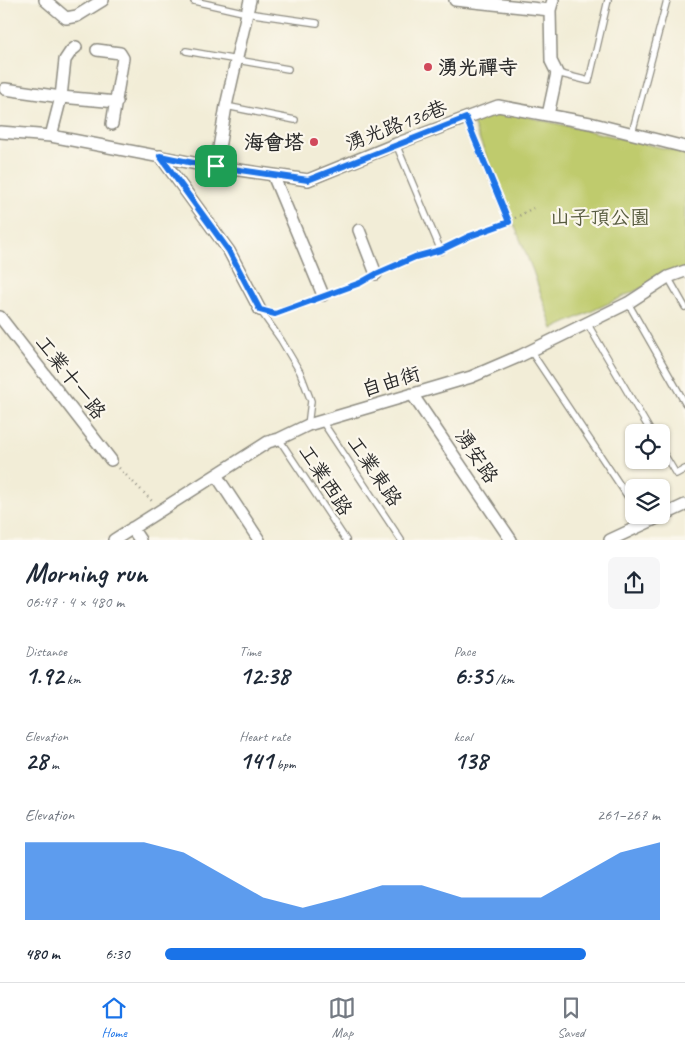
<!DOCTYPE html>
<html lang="en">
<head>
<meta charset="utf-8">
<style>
	:root { --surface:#fff; --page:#f6f6f7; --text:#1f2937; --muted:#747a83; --line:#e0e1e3; --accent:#1a73e8 }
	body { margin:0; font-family:Caveat,"LXGW WenKai TC",sans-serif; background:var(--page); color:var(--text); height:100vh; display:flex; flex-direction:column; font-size:19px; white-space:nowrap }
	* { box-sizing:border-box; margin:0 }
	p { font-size:16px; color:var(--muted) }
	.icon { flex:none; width:28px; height:28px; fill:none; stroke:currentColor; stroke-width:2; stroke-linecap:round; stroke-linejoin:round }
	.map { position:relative; height:540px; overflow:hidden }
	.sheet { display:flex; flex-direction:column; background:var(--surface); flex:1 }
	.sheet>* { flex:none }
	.controls { position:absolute; left:625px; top:424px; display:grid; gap:10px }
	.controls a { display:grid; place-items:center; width:45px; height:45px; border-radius:8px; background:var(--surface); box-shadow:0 1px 4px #0004; font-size:25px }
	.pin { position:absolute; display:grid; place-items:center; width:42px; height:42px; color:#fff; margin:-21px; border-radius:10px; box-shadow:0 2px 8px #0006 }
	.round { display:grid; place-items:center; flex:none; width:52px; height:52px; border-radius:8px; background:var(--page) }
	.overview { display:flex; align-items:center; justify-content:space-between; height:85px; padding:0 25px }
	h1 { font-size:28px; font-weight:600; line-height:38px }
	.stats { display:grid; grid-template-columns:repeat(3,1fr); gap:8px; height:85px; padding:5px 25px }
	.stats div { display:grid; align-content:center }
	.stats b { font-size:25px; font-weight:600 }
	.stats small { font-size:14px; font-weight:400 }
	.stats p { font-size:14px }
	.chart { height:140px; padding:10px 25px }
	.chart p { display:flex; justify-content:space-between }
	.chart svg { width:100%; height:90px; margin-top:5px; fill:var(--accent); opacity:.7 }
	ul { padding:0 25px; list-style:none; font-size:16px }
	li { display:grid; grid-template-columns:80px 60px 1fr; align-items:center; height:38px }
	li i { height:12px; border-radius:6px; background:var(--accent) }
	.menu { display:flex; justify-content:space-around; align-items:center; height:70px; border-top:1px solid var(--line); background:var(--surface); font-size:14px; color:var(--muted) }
	.menu a { display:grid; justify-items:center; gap:2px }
	.menu .selected { color:var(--accent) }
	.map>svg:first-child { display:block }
	.green { fill:#bfcb6d; stroke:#757b4c }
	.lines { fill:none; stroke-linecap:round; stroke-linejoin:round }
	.lane-casing { stroke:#8e8c81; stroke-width:8 }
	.street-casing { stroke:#8e8c81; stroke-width:14 }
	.path { stroke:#8e8c81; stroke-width:2.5; stroke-dasharray:1 4; stroke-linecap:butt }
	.lane { stroke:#fff; stroke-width:5.5 }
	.street { stroke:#fff; stroke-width:11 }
	.route-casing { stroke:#fff; stroke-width:10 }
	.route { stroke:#1a73e8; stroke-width:6 }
	.poi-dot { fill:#d1495b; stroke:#fbf7ec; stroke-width:2 }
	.labels { text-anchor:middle; stroke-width:4.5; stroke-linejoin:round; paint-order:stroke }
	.poi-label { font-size:20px; font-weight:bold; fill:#2b2b2b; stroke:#fbf7ec; text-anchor:start }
	.street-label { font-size:20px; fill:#2b2b2b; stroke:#fbf7ec }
	.park-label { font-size:20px; fill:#575b3f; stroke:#fbf7ec }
</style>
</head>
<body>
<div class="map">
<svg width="685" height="540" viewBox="0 0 685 540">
	<rect width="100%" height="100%" fill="#fbf7ec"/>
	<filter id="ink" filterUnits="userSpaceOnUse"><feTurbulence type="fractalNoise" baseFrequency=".02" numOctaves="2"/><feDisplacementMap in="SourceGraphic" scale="10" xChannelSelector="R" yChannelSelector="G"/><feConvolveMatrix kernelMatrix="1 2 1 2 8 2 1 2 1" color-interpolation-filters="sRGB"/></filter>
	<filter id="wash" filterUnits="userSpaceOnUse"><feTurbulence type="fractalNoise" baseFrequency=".0096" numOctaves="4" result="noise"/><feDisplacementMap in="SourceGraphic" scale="20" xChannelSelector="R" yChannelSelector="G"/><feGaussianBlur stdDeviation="1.12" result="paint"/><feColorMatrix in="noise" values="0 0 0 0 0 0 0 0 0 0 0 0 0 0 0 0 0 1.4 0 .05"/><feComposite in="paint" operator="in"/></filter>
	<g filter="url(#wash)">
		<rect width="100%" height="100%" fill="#f2edd7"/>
		<path class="green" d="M498 110 685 153V268L553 329 533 271 472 121Z"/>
	</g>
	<g filter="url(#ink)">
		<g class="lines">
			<g class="lane-casing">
				<path id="lane" d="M194 1 247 13 317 23
					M186 51 288 69
					M557 73 589 81 608 0
					M226 106 295 120
					M466 118 509 222
					M632 133 667 0
					M396 144 441 251
					M668 277 685 307
					M628 303 685 403
					M260 310 281 340 300 372 311 401 308 425
					M587 323 651 432
					M530 350 634 506
					M322 421 401 540
					M279 439 346 540
					M661 449 676 474 685 469"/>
			</g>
			<g class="street-casing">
				<path id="street" d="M45 0 66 18 77 16 103 0
					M455 0 550 10
					M97 50 120 53 123 58 112 124
					M5 89 61 97 117 102
					M548 115 557 73 551 61 550 10 553 0
					M0 132 51 136 198 164 308 180 396 144 498 106 590 123 685 147
					M51 136 61 97 65 60 71 51 76 47
					M160 156 229 251 260 310
					M216 166 226 106 250 0
					M273 175 323 295
					M359 230 376 274
					M0 317 111 460
					M412 394 511 540
					M216 475 259 540
					M132 528 140 540
					M114 540 268 442 279 439 308 425 471 377 520 356 628 303 668 277 685 271
					M610 540 685 505"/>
			</g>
			<path class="path" d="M515 218 533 208
				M448 247 470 236 501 225
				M385 270 415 257 434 252
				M332 292 367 279
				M274 314 313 299
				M119 468 154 503"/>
			<use href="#lane" class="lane"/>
			<use href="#street" class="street"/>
		</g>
	</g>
	<g class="lines" filter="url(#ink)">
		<g class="route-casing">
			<path id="route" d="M466 118 509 222 470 236 441 250 415 257 376 274 360 283 275 314 260 310 229 251 160 156 198 164 308 180Z"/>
		</g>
		<use href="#route" class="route"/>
	</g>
	<g class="poi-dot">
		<circle cx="428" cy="67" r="5"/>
		<circle cx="314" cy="142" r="5"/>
	</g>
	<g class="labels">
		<g class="poi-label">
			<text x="438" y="74">湧光禪寺</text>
			<text x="304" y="149" text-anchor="end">海會塔</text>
		</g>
		<g class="street-label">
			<text transform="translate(396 125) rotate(-21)" y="7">湧光路136巷</text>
			<text transform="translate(71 377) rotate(52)" y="7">工業十一路</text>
			<text transform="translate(391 381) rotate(-17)" y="7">自由街</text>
			<text transform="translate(477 456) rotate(56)" y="7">湧安路</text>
			<text transform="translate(375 471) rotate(56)" y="7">工業東路</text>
			<text transform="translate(326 480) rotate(57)" y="7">工業西路</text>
		</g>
		<g class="park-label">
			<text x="600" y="224">山子頂公園</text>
		</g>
	</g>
</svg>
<div class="controls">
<a><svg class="icon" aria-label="locate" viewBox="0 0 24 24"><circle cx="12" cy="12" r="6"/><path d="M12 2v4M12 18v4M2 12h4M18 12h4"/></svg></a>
<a><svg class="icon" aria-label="layers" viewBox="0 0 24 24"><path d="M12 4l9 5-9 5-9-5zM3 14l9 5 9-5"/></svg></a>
</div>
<div class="pin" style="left:216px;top:166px;background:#1e9e55"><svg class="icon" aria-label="arrive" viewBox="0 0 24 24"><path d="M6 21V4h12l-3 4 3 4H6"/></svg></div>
</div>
<section class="sheet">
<div class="overview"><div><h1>Morning run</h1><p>06:47 · 4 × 480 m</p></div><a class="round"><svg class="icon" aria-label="share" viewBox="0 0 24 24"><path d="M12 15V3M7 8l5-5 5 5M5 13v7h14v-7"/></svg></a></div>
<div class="stats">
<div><p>Distance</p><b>1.92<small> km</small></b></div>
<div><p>Time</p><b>12:38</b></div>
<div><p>Pace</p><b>6:35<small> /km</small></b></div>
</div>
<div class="stats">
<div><p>Elevation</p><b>28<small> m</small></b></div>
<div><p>Heart rate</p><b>141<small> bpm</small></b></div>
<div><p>kcal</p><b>138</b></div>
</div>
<div class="chart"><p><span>Elevation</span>261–267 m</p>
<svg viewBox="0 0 160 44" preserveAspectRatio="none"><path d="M0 44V6L10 6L20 6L30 6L40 11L50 22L60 33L70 38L80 33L90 27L100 27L110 33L120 33L130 33L140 22L150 11L160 6V44z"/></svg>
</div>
<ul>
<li><b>480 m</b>6:30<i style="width:85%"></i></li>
</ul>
</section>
<nav class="menu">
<a class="selected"><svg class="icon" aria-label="home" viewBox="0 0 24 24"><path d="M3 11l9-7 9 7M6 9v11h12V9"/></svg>Home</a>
<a><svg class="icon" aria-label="map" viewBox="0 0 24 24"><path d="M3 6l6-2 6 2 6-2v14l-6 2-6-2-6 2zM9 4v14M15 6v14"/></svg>Map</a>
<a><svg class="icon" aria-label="saved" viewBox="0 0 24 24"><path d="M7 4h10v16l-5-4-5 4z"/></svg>Saved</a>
</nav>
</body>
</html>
